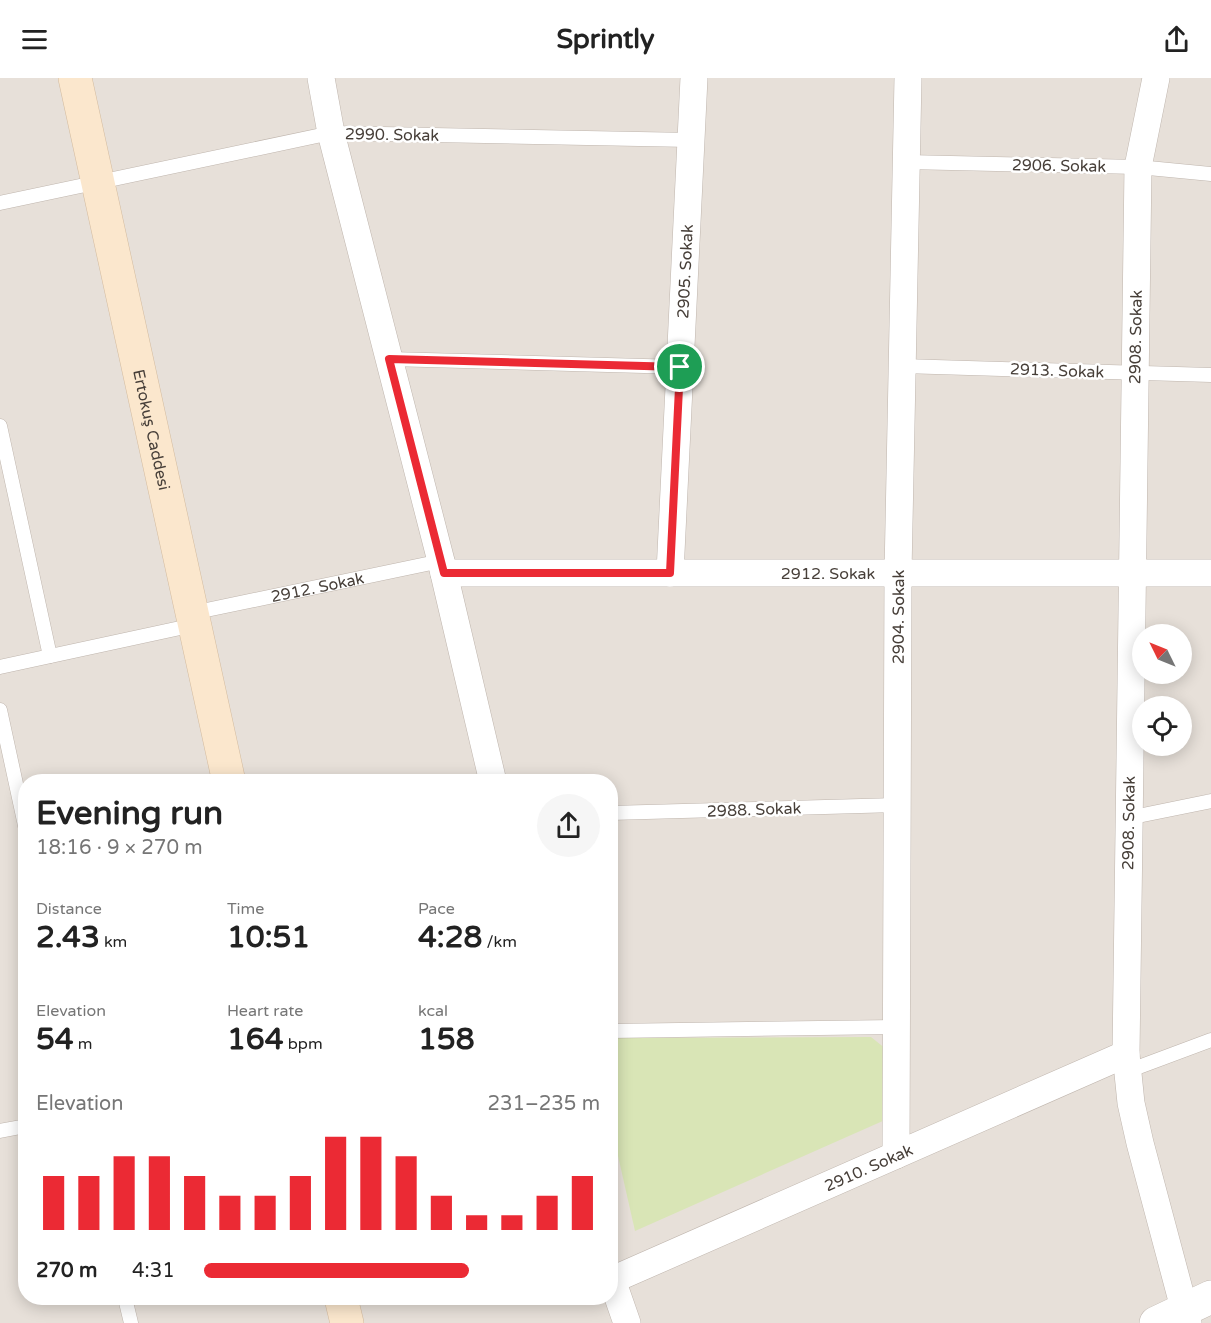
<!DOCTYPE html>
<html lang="en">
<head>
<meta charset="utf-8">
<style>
	:root { --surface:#fff; --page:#f6f6f6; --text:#222; --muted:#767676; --accent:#eb2a34 }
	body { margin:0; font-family:"Varela Round",sans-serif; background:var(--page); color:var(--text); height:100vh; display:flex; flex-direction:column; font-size:22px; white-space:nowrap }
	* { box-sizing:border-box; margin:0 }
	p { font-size:20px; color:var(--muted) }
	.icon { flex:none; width:33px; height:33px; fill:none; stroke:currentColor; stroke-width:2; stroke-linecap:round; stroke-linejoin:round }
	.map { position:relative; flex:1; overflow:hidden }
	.details { position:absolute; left:18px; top:696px; width:600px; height:531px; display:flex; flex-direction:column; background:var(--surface); border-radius:24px; box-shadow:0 3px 15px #0003 }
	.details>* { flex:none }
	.needle { width:39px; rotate:313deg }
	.fabs { position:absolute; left:1132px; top:546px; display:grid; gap:12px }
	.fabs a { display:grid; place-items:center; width:60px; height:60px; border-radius:50%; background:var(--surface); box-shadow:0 3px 15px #0003; font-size:30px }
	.pin { position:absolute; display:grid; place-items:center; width:51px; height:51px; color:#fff; margin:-26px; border:3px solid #fff; border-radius:50%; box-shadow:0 2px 6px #0007 }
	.round { display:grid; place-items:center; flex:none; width:63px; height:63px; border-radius:32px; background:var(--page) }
	.overview { display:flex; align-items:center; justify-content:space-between; height:102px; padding:0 18px }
	h1 { font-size:33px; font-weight:700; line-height:45px }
	.figures { display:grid; grid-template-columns:repeat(3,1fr); gap:9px; height:102px; padding:6px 18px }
	.figures div { display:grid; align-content:center }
	.figures b { font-size:30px; font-weight:700 }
	.figures small { font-size:16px; font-weight:400 }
	.figures p { font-size:16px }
	.chart { height:168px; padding:12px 18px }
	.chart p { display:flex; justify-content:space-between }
	.chart svg { width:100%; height:108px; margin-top:6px; stroke:var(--accent); stroke-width:6 }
	ul { padding:0 18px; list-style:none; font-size:20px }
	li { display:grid; grid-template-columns:96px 72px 1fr; align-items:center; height:45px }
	li i { height:15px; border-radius:8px; background:var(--accent) }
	header { display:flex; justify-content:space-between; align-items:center; height:78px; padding:0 18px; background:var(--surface); font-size:27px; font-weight:700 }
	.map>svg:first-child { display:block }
	.residential { fill:#e7e0d9; fill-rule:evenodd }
	.green { fill:#d9e5b6 }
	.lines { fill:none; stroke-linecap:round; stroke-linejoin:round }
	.service-casing { stroke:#bfb5ad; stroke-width:15 }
	.minor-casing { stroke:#bfb5ad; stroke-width:28 }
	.tertiary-casing { stroke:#bfb5ad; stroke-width:34 }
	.secondary-casing { stroke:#d3bb9f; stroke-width:34 }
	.service { stroke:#fff; stroke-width:14 }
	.minor { stroke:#fff; stroke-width:27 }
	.tertiary { stroke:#fff; stroke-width:33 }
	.secondary { stroke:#fbe7cd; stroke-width:33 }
	.route-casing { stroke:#fff; stroke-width:12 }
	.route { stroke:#eb2a34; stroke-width:8 }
	.labels { text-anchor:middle; stroke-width:5; stroke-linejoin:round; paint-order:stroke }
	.street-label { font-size:16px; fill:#473f39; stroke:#fff }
</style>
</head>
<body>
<header><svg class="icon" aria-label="menu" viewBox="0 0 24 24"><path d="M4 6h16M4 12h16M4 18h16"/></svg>Sprintly<svg class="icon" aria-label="share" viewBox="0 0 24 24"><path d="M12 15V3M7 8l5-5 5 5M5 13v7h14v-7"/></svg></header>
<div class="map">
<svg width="1211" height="1245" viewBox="0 0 1211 1245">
	<rect width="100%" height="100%" fill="#f4efea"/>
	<path class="residential" d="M0 0H1211V1245H0ZM1143 556H1182V596H1143ZM1143 628H1182V668H1143ZM26 704H610V1220H26Z"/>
	<path class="green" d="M871 959 886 971 885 1042 635 1153 611 1047 610 960Z"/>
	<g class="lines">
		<g class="service-casing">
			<g id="service">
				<path d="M906 84 1138 89 1211 96"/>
				<path d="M0 125 331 55 691 62"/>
				<path d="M389 281 680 289"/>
				<path d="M902 288 1211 297"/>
				<path d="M0 348 50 578"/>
				<path id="s1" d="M192 535 441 483"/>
				<path d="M0 589 194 547"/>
				<path d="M0 632 26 752"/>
				<path d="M610 735 897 727"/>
				<path d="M1128 740 1211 723"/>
				<path d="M610 953 896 949"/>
				<path d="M1128 993 1211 962"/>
				<path d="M0 1053 26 1048"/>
				<path d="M125 1220 131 1245"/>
			</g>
		</g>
		<g class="minor-casing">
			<g id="minor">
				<path d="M321 0 331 55 441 483 493 704"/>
				<path d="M1156 0 1138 89 1126 976 1131 1025 1140 1065 1188 1245"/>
				<path id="s2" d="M444 495H1211"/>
				<path id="s3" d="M670 495 694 0"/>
				<path id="s4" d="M896 1077 898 495 908 0"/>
				<path d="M610 1196 627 1245"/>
				<path id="s5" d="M612 1202 1126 976"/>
			</g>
		</g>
		<g class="tertiary-casing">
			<path id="tertiary" d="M1156 1245 1211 1219"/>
		</g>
		<g class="secondary-casing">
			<g id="secondary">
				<path id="s6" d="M75 0 229 704"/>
				<path d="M341 1220 347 1245"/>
			</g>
		</g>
		<use href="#service" class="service"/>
		<use href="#minor" class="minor"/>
		<use href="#tertiary" class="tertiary"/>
		<use href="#secondary" class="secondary"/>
	</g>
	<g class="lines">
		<g class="route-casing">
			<path id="route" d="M389 281 680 289 670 495H444Z"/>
		</g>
		<use href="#route" class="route"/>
	</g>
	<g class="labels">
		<g class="street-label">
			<text transform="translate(392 56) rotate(1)" y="6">2990. Sokak</text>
			<text transform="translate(1059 87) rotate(1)" y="6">2906. Sokak</text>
			<text dy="6" stroke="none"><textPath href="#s3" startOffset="302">2905. Sokak</textPath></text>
			<text transform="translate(1135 259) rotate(-89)" y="6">2908. Sokak</text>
			<text transform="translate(1057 292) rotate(2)" y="6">2913. Sokak</text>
			<text dy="6" stroke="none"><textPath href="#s6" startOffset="360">Ertokuş Caddesi</textPath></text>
			<text dy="6" stroke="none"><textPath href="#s2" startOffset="384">2912. Sokak</textPath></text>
			<text dy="6" stroke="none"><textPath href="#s1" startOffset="128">2912. Sokak</textPath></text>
			<text dy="6" stroke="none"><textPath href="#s4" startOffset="538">2904. Sokak</textPath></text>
			<text transform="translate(754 731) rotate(-2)" y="6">2988. Sokak</text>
			<text transform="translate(1128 745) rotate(-89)" y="6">2908. Sokak</text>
			<text dy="6" stroke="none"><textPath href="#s5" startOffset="280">2910. Sokak</textPath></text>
		</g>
	</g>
</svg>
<div class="fabs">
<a><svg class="needle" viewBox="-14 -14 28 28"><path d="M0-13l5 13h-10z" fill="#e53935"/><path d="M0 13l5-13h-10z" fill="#767676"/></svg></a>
<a><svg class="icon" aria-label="locate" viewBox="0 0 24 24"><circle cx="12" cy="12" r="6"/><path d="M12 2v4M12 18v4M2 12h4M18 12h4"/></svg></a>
</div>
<div class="pin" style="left:680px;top:289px;background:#1e9e55"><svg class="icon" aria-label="arrive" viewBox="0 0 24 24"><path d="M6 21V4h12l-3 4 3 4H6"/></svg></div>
<section class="details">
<div class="overview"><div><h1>Evening run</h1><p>18:16 · 9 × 270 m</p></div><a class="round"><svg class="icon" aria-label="share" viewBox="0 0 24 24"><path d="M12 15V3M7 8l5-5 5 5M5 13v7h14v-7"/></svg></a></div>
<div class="figures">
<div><p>Distance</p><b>2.43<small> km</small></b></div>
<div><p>Time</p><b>10:51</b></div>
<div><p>Pace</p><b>4:28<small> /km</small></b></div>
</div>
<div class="figures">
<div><p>Elevation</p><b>54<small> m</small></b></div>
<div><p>Heart rate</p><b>164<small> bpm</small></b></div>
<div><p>kcal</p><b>158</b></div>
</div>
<div class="chart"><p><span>Elevation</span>231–235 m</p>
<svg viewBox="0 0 160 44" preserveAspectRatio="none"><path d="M5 44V22M15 44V22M25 44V14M35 44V14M45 44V22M55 44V30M65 44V30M75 44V22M85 44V6M95 44V6M105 44V14M115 44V30M125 44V38M135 44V38M145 44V30M155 44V22"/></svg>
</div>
<ul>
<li><b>270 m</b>4:31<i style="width:67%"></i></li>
</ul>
</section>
</div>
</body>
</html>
